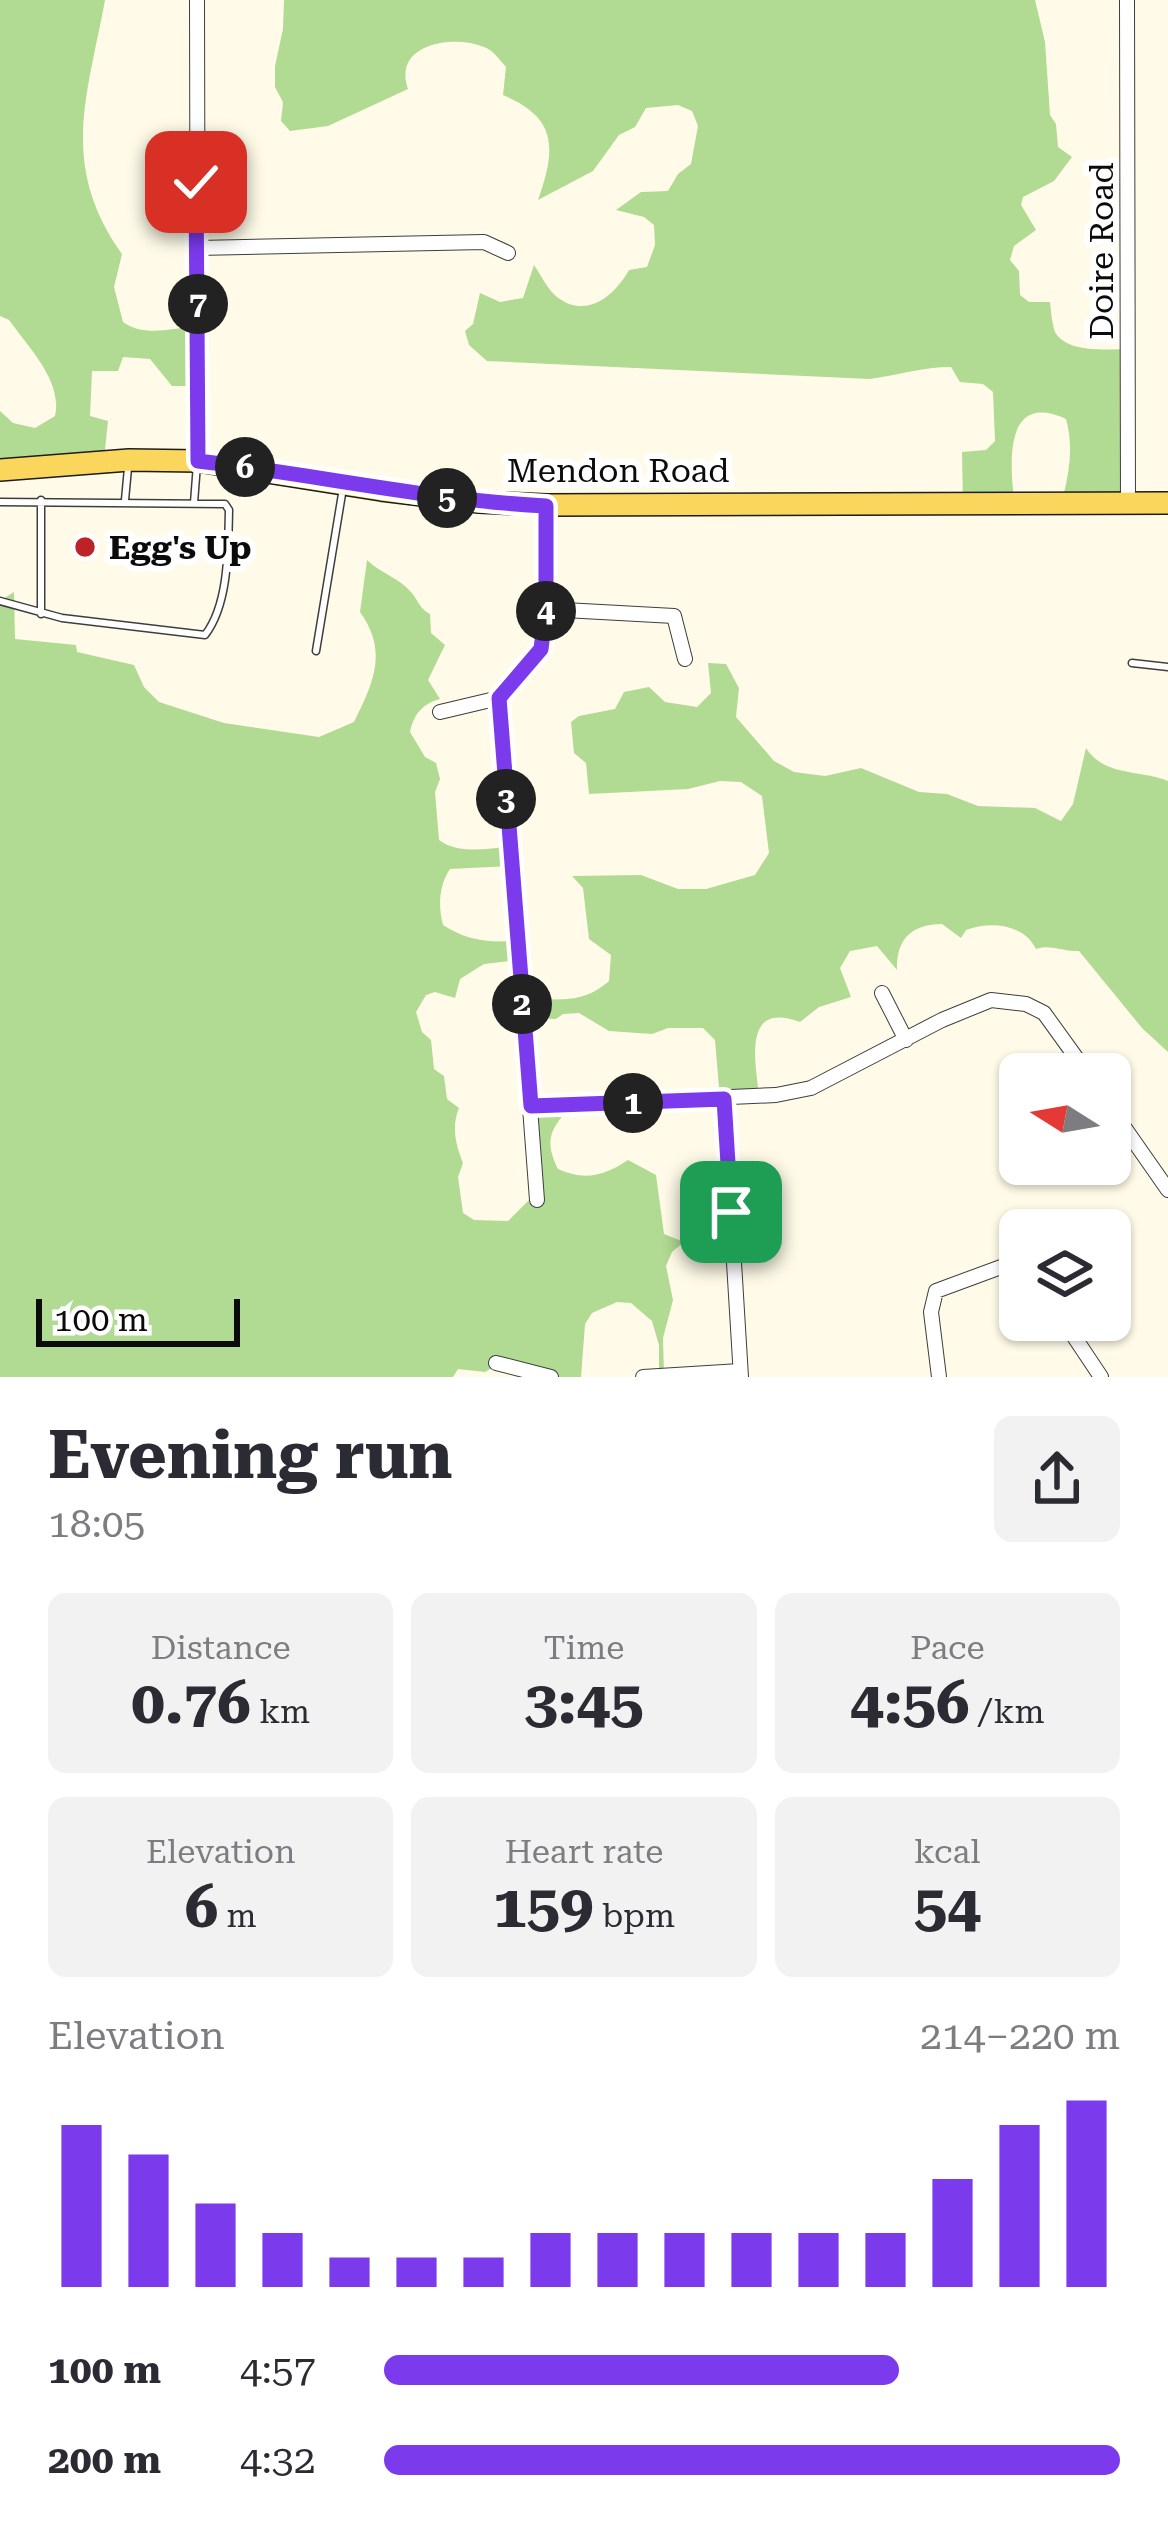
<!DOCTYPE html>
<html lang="en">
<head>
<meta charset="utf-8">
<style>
	:root { --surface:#fff; --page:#f2f2f3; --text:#2b2b33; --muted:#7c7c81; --accent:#7c3aed }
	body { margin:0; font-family:"Roboto Serif",serif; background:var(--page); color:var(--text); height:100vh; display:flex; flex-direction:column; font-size:45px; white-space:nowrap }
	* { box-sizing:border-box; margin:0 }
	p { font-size:39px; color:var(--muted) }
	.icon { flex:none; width:66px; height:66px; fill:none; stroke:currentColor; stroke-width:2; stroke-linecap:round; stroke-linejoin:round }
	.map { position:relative; height:1377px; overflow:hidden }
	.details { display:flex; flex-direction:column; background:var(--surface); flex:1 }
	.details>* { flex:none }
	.needle { width:78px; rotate:281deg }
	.buttons { position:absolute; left:999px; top:1053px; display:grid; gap:24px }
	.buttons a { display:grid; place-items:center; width:132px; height:132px; border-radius:18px; background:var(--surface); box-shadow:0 3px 9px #0004; font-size:60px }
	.scale { position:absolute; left:36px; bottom:30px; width:204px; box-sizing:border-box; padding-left:12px; border:6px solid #0b0b0b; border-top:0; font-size:33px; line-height:42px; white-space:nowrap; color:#0b0b0b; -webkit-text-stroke:9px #fff; paint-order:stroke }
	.pin { position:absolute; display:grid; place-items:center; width:102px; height:102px; color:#fff; margin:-51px; border-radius:24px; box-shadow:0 6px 18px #0006 }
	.km { position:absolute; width:60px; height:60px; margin:-30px; border-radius:50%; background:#222; color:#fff; font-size:33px; line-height:60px; text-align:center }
	.round { display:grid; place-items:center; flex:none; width:126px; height:126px; border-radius:18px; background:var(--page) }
	.overview { display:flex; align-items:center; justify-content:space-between; height:204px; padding:0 48px }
	h1 { font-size:66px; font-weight:700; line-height:90px }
	.metrics { display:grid; grid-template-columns:repeat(3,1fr); gap:18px; height:204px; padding:12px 48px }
	.metrics div { display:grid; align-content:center; border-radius:18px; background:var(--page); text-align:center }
	.metrics b { font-size:60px; font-weight:700 }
	.metrics small { font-size:33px; font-weight:400 }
	.metrics p { font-size:33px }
	.chart { height:336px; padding:24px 48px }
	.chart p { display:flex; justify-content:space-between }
	.chart svg { width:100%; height:216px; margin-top:12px; stroke:var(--accent); stroke-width:6 }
	ul { padding:0 48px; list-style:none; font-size:39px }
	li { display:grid; grid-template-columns:192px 144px 1fr; align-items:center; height:90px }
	li i { height:30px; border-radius:15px; background:var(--accent) }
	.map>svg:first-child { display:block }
	.forest { fill:#b1da92 }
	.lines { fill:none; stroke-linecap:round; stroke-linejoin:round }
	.lane-casing { stroke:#3e3e3e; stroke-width:9 }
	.street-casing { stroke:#3e3e3e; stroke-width:16 }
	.primary-casing { stroke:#1c1c1c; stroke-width:24 }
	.lane { stroke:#fff; stroke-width:6 }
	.street { stroke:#fff; stroke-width:14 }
	.primary { stroke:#fbd65c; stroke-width:21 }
	.route-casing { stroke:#fff; stroke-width:24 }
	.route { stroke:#7c3aed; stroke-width:15 }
	.poi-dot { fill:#bc2227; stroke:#fff; stroke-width:4.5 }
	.labels { text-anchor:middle; stroke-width:12; stroke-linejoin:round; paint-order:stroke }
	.street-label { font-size:33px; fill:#0b0b0b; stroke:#fff }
	.poi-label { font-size:33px; font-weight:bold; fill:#0b0b0b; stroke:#fff; text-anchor:start }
</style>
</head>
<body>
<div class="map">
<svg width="1168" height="1377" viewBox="0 0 1168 1377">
	<rect width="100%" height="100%" fill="#fffbe8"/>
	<path class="forest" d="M0 0H105C87 98 59 165 122 254L114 287 123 322C147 339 176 326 204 326V386H172L150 359 123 357 118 371H92L90 416 108 421 104 459 0 471V411L13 423 35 428 55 416C63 381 28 347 9 320L0 316Z
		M284 0H1035L1045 42 1050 115 1056 124 1058 147 1072 157 1054 181 1023 197 1021 205 1036 230 1014 246 1010 260 1019 271 1020 295 1029 302H1050C1051 311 1052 324 1055 332 1067 354 1110 349 1131 349L1133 496 1064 493C1070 468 1073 444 1066 419 1004 391 1010 462 1014 500L963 507 962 452 986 450 995 441 993 392 983 384 960 382 951 367C923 367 898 375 870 379L487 361 469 345 465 331 473 324 480 293 500 302 523 298 534 265C541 275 548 290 557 297 587 320 615 295 629 270L647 267 655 245 654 225 644 217 616 210 641 192 668 191 678 174 691 164 698 126 692 111 678 105 646 108 635 127 619 135 593 171 538 200C556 149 558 118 503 95L506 67C499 59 493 50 484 47 453 34 392 44 408 89L328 126 290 131 281 121 283 102 275 87V66L283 29Z
		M367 560C380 573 399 578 410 591 419 601 418 607 430 614L431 633 445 645 428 680 440 699C422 704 414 714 410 732L425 757 436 763 440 779 435 792 439 840C459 855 487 848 511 847L512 866 450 869C439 885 438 906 443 925 464 939 487 943 511 941L520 960 484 964 460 979 455 998 435 992 426 995 416 1012 422 1032 431 1040 434 1069 444 1076 447 1099 459 1108C451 1127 456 1145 463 1163L458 1177 463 1213 474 1220 508 1221 537 1192 533 1111 570 1107C550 1130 544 1140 558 1169 585 1181 604 1176 628 1160L656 1175 664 1234 684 1242 672 1252 666 1266 673 1300 663 1338 664 1377 659 1376V1345L652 1321 631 1303 617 1302 592 1313 585 1324 581 1377H525L497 1365 485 1372 458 1369 453 1377H0V601L14 592 15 639 76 645 77 652 134 665 144 687 159 702 224 723 319 737 354 722C374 682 388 651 360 612Z
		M708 663 726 664 739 688 736 717 774 761 794 772 825 776 861 768 919 792 947 794 978 806 1035 808 1061 821 1073 804 1086 748C1105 777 1138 769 1168 781V1052L1142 1028 1079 951C1063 952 1050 944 1036 949 1024 924 990 921 966 930L961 938 942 924C912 924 896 939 897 970L877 946 850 951 840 968 851 997 819 1007 800 1022C741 1000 756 1064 759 1096L720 1099 715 1040 703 1028H668L652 1034 609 1031 579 1013 563 1014 556 1019 526 1018 524 1007 529 998C561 1000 584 1003 609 981L611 955 589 939 583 888 572 876 641 875 678 889H706L755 875 769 853 762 796 741 782 720 781 688 789 589 794 586 763 574 753 571 722 579 716 615 709 624 692 649 687 665 702 697 707 711 693Z"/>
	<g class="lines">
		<g class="lane-casing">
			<path id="lane" d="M41 500V614
				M125 500 128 468
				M0 502 225 504 229 510C228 549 229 604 205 635L62 618 0 601
				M194 503 197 464
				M316 651 343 488
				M1132 663 1168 667"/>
		</g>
		<g class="street-casing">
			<path id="street" d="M197 0 198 461
				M1127 0 1128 503
				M197 248 484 242 508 253
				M546 609 674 616 685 659
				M440 712 499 698
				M882 993 906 1040
				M724 1099 741 1377
				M531 1106 776 1095 811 1088 942 1020 991 1000 1026 1004 1044 1013 1088 1074
				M1110 1107 1168 1190
				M537 1200 499 698 541 649 544 636 546 505
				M1063 1320 1101 1377
				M496 1363 551 1377
				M643 1377 740 1371
				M939 1377 931 1312 936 1291 1001 1267 1020 1269"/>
		</g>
		<g class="primary-casing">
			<path id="primary" d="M0 470 129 460 198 461 381 490 479 502 546 505 1168 503"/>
		</g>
		<use href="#lane" class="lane"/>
		<use href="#street" class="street"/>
		<use href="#primary" class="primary"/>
	</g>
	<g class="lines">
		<g class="route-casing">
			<path id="route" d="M196 182 198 461C314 474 428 500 546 506V609L541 649 499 698 531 1106 724 1099 731 1212"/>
		</g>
		<use href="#route" class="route"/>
	</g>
	<circle class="poi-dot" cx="85" cy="547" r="12"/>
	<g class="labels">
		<g class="street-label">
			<text transform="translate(1101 251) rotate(-90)" y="12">Doire Road</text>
			<text x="618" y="482">Mendon Road</text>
		</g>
		<g class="poi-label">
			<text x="109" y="559">Egg's Up</text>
		</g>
	</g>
</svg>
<div class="buttons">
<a><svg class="needle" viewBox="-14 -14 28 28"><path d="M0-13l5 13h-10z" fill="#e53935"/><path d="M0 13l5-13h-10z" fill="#7c7c81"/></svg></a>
<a><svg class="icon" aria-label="layers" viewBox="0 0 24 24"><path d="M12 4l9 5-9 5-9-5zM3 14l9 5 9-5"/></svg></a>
</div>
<div class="scale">100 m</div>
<div class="pin" style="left:731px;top:1212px;background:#1e9e55"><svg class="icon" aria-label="arrive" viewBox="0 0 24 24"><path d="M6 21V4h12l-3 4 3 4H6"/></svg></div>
<div class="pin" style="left:196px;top:182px;background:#d93025"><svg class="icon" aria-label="check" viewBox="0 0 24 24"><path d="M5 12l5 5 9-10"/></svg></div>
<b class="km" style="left:633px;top:1103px">1</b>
<b class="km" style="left:522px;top:1004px">2</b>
<b class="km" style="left:506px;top:799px">3</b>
<b class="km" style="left:546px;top:611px">4</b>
<b class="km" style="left:447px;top:498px">5</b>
<b class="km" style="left:245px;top:467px">6</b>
<b class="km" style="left:198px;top:304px">7</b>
</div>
<section class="details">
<div class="overview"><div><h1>Evening run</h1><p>18:05</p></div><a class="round"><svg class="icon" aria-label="share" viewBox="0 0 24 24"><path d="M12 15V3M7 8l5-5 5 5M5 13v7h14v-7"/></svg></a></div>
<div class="metrics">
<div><p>Distance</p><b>0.76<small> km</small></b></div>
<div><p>Time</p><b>3:45</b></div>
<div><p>Pace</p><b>4:56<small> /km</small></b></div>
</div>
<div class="metrics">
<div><p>Elevation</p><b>6<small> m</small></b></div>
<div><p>Heart rate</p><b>159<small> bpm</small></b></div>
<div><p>kcal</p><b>54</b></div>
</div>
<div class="chart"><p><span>Elevation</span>214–220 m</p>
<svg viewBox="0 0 160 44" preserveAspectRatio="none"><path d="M5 44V11M15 44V17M25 44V27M35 44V33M45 44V38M55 44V38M65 44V38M75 44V33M85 44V33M95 44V33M105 44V33M115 44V33M125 44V33M135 44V22M145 44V11M155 44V6"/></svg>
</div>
<ul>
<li><b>100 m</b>4:57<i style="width:70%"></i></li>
<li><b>200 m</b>4:32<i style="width:100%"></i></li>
</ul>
</section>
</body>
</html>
